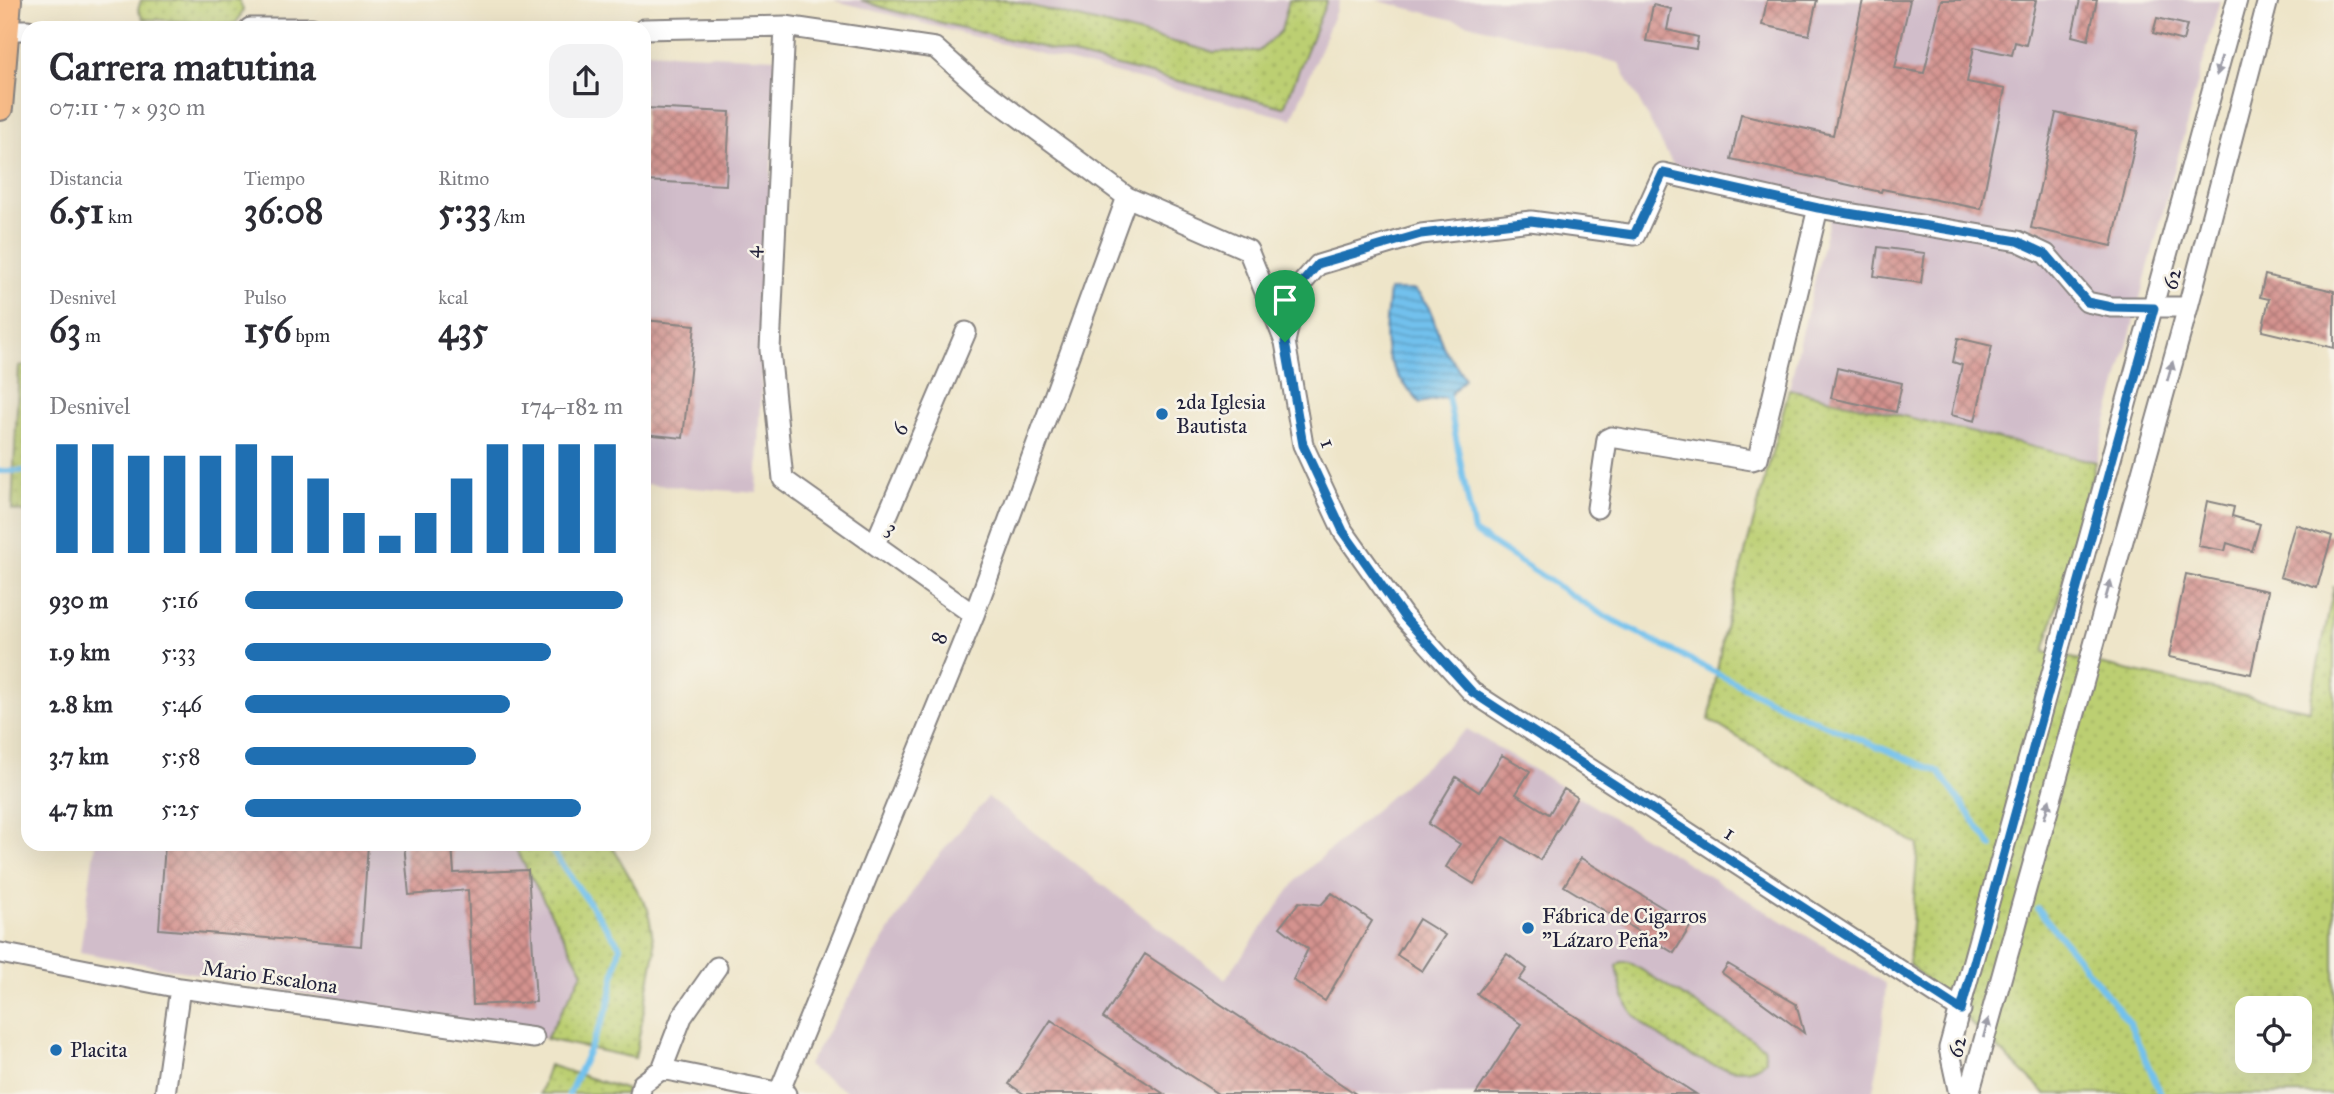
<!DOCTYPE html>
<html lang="es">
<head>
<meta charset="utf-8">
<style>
	:root { --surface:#fff; --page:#f2f2f3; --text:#2b2b33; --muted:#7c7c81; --accent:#1f6fb2 }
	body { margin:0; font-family:"IM FELL Great Primer",serif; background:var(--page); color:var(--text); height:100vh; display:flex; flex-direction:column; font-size:26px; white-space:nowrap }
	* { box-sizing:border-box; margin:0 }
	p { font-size:23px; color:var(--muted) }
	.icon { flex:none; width:38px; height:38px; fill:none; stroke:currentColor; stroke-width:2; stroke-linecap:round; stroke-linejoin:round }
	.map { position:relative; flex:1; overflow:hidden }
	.side { position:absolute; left:21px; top:21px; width:630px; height:830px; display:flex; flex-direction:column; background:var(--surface); border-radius:21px; box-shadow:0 7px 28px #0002 }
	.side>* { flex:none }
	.buttons { position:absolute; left:2235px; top:996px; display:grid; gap:14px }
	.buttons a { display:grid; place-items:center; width:77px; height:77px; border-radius:14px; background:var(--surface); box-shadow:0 7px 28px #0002; font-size:35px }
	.pin { position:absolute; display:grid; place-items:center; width:60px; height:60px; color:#fff; margin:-72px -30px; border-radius:50% 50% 50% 0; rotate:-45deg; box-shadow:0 0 7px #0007 }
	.pin .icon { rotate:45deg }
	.round { display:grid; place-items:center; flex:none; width:74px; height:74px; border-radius:21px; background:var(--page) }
	.summary { display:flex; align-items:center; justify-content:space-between; height:119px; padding:0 28px }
	h1 { font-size:38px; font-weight:800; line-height:52px }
	.stats { display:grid; grid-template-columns:repeat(3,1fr); gap:10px; height:119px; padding:7px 28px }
	.stats div { display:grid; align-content:center }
	.stats b { font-size:35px; font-weight:800 }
	.stats small { font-size:19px; font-weight:400 }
	.stats p { font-size:19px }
	.chart { height:196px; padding:14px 28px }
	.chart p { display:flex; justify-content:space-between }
	.chart svg { width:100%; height:126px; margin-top:7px; stroke:var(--accent); stroke-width:6 }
	ul { padding:0 28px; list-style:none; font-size:23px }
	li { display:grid; grid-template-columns:112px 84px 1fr; align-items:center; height:52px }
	li i { height:18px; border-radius:9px; background:var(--accent) }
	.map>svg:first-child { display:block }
	.industrial { fill:#d1bdca }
	.grass { fill:url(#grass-dots); stroke:#6f7856; stroke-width:2; fill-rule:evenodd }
	.water { fill:url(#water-rules); stroke:#4a7294; stroke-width:2 }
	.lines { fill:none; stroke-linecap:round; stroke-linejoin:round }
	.stream { stroke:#72c1ed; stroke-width:6 }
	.building { fill:url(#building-cross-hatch) }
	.minor-casing { stroke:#888482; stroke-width:23 }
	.major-casing { stroke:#888482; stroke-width:28 }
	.minor { stroke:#fff; stroke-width:19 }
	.major { stroke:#f9bd89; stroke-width:24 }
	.oneway { fill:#9c9ca7 }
	.route-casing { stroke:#fff; stroke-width:14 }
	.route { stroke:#1f6fb2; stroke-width:9 }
	.poi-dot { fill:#1f6fb2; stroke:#f7f3e8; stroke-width:2.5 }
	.labels { text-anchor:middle; stroke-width:5; stroke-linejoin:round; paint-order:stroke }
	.street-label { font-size:21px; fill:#22223b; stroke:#f7f3e8 }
	.poi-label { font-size:21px; fill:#22223b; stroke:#f7f3e8; text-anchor:start }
</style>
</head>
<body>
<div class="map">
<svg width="2334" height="1094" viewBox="0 0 2334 1094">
	<defs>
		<pattern id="grass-dots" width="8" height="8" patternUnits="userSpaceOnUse" patternTransform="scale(1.75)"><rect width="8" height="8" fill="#bccf72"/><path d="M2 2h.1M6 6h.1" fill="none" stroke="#a1b164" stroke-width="1.8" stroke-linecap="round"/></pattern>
		<pattern id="water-rules" width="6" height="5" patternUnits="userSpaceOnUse" patternTransform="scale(1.75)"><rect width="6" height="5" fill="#72c1ed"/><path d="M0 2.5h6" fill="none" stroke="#5d9cc1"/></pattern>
		<pattern id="building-cross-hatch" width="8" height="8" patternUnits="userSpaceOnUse" patternTransform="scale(1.75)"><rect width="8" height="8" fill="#d4938f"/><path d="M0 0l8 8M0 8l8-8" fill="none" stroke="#ac7876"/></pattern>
	</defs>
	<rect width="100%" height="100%" fill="#f7f3e8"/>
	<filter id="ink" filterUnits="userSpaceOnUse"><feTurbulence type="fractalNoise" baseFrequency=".0143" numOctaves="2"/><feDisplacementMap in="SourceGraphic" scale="14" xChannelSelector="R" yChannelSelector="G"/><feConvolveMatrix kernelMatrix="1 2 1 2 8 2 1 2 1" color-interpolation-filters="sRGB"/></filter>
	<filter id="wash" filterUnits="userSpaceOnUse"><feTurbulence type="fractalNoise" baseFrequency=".00686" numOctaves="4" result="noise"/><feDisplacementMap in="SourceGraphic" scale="28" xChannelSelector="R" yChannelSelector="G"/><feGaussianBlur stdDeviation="1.57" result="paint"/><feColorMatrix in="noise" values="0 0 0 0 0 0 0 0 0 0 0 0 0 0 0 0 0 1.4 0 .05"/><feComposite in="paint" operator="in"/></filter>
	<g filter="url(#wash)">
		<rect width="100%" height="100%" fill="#eee5c9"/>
		<path class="industrial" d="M833 0H1340L1292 119Z
			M1376 0H2220L2096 462 1789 389 1832 207 1673 165 1619 63Z
			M644 52 776 58 757 493 644 484Z
			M1467 729 1886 984 1880 1056 1872 1094H850L807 1066 925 872 988 797 1225 979 1299 877Z
			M95 844H513L583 972 546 1039 80 952Z"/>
		<path class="grass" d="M141 0H239L243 10 237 22 231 24 143 19 138 10Z
			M861 0H1008L1213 52 1259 51 1281 31 1289 0H1327L1284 107 890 10Z
			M28 365V513L12 510 19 366Z
			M1789 389 2096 462 2044 652 2309 710 2334 586V1094H2046L1909 964 1918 845 1709 720 1723 635ZM2247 1008H2300V1060H2247Z
			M513 844H611L648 909 655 951 635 1058 546 1039 583 972Z
			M1621 962H1629L1764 1047 1766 1060C1736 1091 1659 1041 1636 1017 1623 1004 1620 983 1617 966Z
			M549 1065 627 1090 626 1094H540Z"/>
		<path class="water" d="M1389 290H1415C1436 312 1432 320 1443 346 1448 358 1459 365 1464 379L1448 397 1420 403C1379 356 1383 350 1389 290Z"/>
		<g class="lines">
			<path class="stream" d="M1448 397 1474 532 1601 614 1785 708 1939 772 1992 846
				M0 471H28
				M547 844 620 946 608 1008 569 1094
				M2038 909 2129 1022 2161 1094"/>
		</g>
		<g id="blocks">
			<path class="building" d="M1767 0H1817L1809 35 1762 25Z
				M1863 0H1910L1895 68 1924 73 1941 0H2036L2026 45 2015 42 2012 55 1974 47 1967 82 2005 89 1981 209 1882 189 1881 192 1731 159 1741 114 1833 135Z
				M2080 0H2097L2088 40 2072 36Z
				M1653 5 1671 9 1667 30 1698 37 1696 49 1646 41Z
				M2157 18 2187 25 2183 41 2153 33Z
				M644 108 730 112 726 185 644 181Z
				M2056 113 2138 131 2112 246 2031 228Z
				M1878 247 1925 253 1921 283 1874 276Z
				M2265 275 2334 291V348L2262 331 2269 299 2260 297Z
				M644 320 695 325 683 438 644 434Z
				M1958 338 1992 346 1975 421 1951 415 1962 365 1953 362Z
				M1837 368 1902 383 1896 412 1831 398Z
				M2207 501 2234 507 2232 516 2260 524 2252 551 2227 543 2225 551 2198 546Z
				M2295 524 2332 536 2317 588 2280 577Z
				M2186 574 2268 591 2251 674 2169 657Z
				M1502 755 1530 771 1516 794 1549 814 1564 789 1577 797 1540 860 1503 837 1474 884 1446 867 1460 844 1428 824 1456 777 1479 792Z
				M165 844H368L361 946 159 929Z
				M404 844H452L454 873 528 870 536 1002 473 1005 468 890 409 895Z
				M1581 858 1691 925 1674 953 1564 886Z
				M1332 893 1372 921 1325 1001 1293 980 1308 949 1280 927 1299 902 1321 905Z
				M1419 919 1445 935 1422 971 1397 955Z
				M1145 954 1356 1094H1218L1103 1018Z
				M1507 954 1527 969 1519 980 1696 1094H1476L1521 1024 1477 994Z
				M1728 964 1796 1004 1804 1033 1722 973Z
				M1051 1020 1164 1094H1024L1009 1084Z"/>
		</g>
	</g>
	<g filter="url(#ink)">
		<use href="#blocks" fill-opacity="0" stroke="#888482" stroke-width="2"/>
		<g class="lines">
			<g class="minor-casing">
				<path id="minor" d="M785 26 770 350 783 479 974 615
					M250 28H312
					M644 29 785 26 935 48 980 88 1127 197 1248 250 1285 342 1303 445 1343 531 1404 617 1472 692 1961 1010
					M6 30H28
					M1285 342 1297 289 1318 265 1421 234 1531 221 1635 235 1663 173 1818 208 2018 241 2046 254 2087 302 2111 307H2188
					M1597 508 1607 439 1611 437 1752 460 1758 458 1818 208
					M875 544 966 332
					M0 953 180 988 534 1038
					M662 1069 786 1094
					M780 1090 974 615 1127 197
					M165 1094 180 988
					M640 1094 642 1084 662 1069 682 1017 717 967
					M1959 1094 1949 1048 2237 0
					M1969 1094 2188 307 2268 0"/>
			</g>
			<g class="major-casing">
				<path id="major" d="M0 108 9 0"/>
			</g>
			<use href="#minor" class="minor"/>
			<use href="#major" class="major"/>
		</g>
		<defs><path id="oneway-solid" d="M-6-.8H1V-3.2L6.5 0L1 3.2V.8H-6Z" transform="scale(1.75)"/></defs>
		<g class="oneway">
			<use href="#oneway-solid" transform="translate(2219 66) rotate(105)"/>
			<use href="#oneway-solid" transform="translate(2170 371) rotate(-74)"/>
			<use href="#oneway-solid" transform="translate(2108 590) rotate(-74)"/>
			<use href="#oneway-solid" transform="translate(2047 809) rotate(-74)"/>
			<use href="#oneway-solid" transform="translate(1986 1028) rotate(-75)"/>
		</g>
	</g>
	<g class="lines" filter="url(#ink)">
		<g class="route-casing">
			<path id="route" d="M1663 173 1818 208 2018 241 2046 254 2087 302 2111 307 2154 308 1961 1010 1472 692 1404 617 1343 531 1303 445 1285 342 1297 289 1318 264 1421 234 1531 221 1634 235Z"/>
		</g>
		<use href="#route" class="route"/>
	</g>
	<g class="poi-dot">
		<circle cx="1162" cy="414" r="7"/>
		<circle cx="1528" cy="928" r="7"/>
		<circle cx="56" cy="1050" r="7"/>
	</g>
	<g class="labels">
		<g class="street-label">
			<text transform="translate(752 252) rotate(-87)" y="7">4</text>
			<text transform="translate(2172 279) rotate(-75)" y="7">62</text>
			<text transform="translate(900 429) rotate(-67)" y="7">6</text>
			<text transform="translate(1328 443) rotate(69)" y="7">1</text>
			<text transform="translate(892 528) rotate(35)" y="7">3</text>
			<text transform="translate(939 638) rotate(-68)" y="7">8</text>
			<text transform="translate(1730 833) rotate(33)" y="7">1</text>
			<text transform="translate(270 977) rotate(8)" y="7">Mario Escalona</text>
			<text transform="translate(1957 1047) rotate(-75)" y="7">62</text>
		</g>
		<g class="poi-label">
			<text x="1176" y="409">2da Iglesia<tspan x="1176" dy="24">Bautista</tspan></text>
			<text x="1542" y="923">Fábrica de Cigarros<tspan x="1542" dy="24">"Lázaro Peña"</tspan></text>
			<text x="70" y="1057">Placita</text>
		</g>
	</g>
</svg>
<div class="buttons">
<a><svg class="icon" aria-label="locate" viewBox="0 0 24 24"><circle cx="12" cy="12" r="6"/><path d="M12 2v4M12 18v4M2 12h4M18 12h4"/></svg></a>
</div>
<div class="pin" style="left:1285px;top:342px;background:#1e9e55"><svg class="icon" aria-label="arrive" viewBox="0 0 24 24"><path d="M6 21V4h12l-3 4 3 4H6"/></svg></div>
<section class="side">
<div class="summary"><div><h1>Carrera matutina</h1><p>07:11 · 7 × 930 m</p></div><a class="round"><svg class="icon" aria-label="share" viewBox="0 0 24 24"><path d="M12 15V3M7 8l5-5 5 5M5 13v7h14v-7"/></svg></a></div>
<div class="stats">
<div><p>Distancia</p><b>6.51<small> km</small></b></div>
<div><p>Tiempo</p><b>36:08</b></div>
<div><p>Ritmo</p><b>5:33<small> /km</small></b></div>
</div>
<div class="stats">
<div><p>Desnivel</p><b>63<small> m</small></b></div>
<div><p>Pulso</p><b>156<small> bpm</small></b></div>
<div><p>kcal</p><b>435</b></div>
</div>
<div class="chart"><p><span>Desnivel</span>174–182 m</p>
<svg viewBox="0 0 160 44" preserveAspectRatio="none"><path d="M5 44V6M15 44V6M25 44V10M35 44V10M45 44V10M55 44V6M65 44V10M75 44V18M85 44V30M95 44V38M105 44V30M115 44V18M125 44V6M135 44V6M145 44V6M155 44V6"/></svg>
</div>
<ul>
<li><b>930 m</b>5:16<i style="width:100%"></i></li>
<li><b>1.9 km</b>5:33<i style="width:81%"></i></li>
<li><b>2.8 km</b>5:46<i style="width:70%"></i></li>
<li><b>3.7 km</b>5:58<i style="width:61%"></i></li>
<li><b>4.7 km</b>5:25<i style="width:89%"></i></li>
</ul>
</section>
</div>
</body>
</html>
